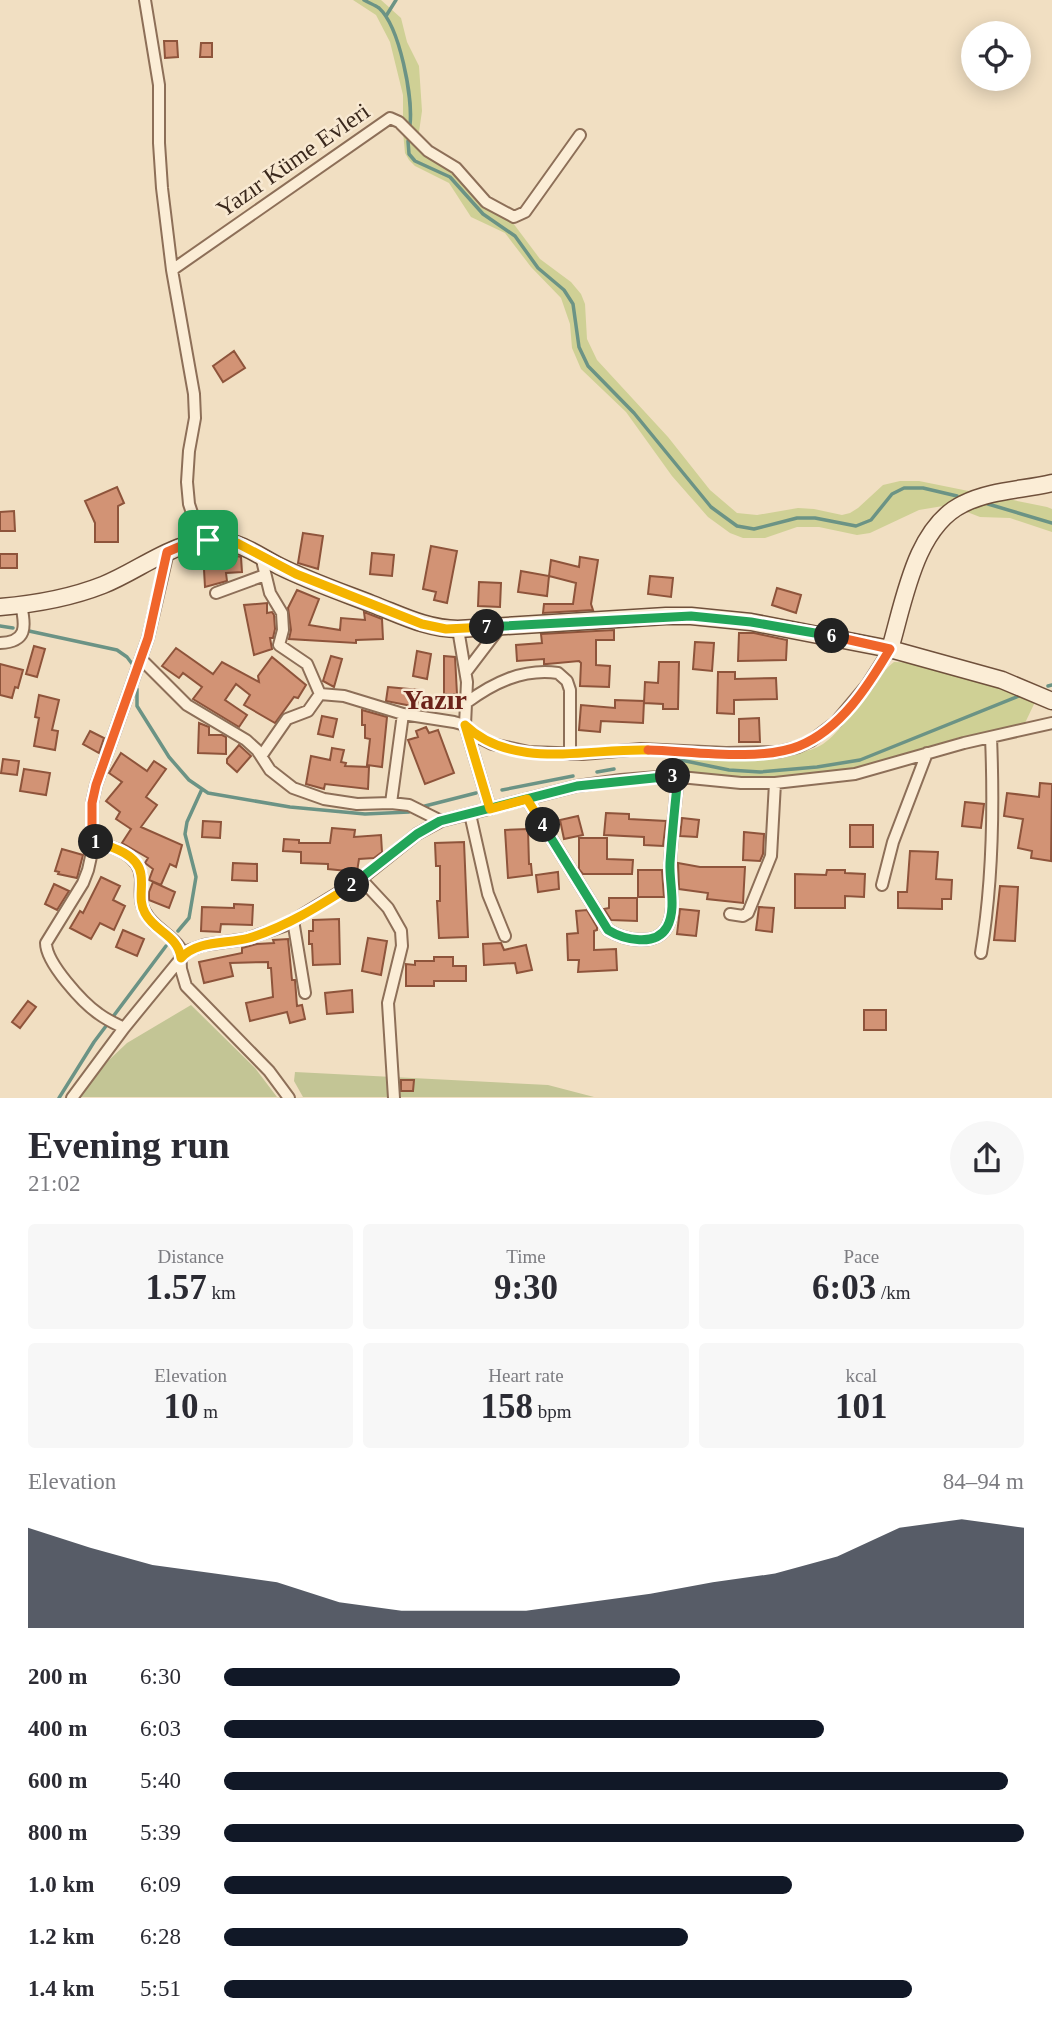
<!DOCTYPE html>
<html lang="en">
<head>
<meta charset="utf-8">
<style>
	:root { --surface:#fff; --page:#f7f7f7; --text:#2b2b33; --muted:#7c7c81; --accent:#111827 }
	body { margin:0; font-family:Georgia,serif; background:var(--page); color:var(--text); height:100vh; display:flex; flex-direction:column; font-size:26px; white-space:nowrap }
	* { box-sizing:border-box; margin:0 }
	p { font-size:23px; color:var(--muted) }
	.icon { flex:none; width:38px; height:38px; fill:none; stroke:currentColor; stroke-width:2; stroke-linecap:round; stroke-linejoin:round }
	.map { position:relative; height:1098px; overflow:hidden }
	.side { display:flex; flex-direction:column; background:var(--surface); flex:1 }
	.side>* { flex:none }
	.tools { position:absolute; left:961px; top:21px; display:grid; gap:14px }
	.tools a { display:grid; place-items:center; width:70px; height:70px; border-radius:50%; background:var(--surface); box-shadow:0 4px 18px #0003; font-size:35px }
	.pin { position:absolute; display:grid; place-items:center; width:60px; height:60px; color:#fff; margin:-30px; border-radius:14px; box-shadow:0 4px 10px #0006 }
	.km { position:absolute; width:35px; height:35px; margin:-18px; border-radius:50%; background:#222; color:#fff; font-size:19px; line-height:35px; text-align:center }
	.round { display:grid; place-items:center; flex:none; width:74px; height:74px; border-radius:37px; background:var(--page) }
	.overview { display:flex; align-items:center; justify-content:space-between; height:119px; padding:0 28px }
	h1 { font-size:38px; font-weight:700; line-height:52px }
	.metrics { display:grid; grid-template-columns:repeat(3,1fr); gap:10px; height:119px; padding:7px 28px }
	.metrics div { display:grid; align-content:center; border-radius:7px; background:var(--page); text-align:center }
	.metrics b { font-size:35px; font-weight:700 }
	.metrics small { font-size:19px; font-weight:400 }
	.metrics p { font-size:19px }
	.chart { height:196px; padding:14px 28px }
	.chart p { display:flex; justify-content:space-between }
	.chart svg { width:100%; height:126px; margin-top:7px; fill:var(--accent); opacity:.7 }
	ul { padding:0 28px; list-style:none; font-size:23px }
	li { display:grid; grid-template-columns:112px 84px 1fr; align-items:center; height:52px }
	li i { height:18px; border-radius:9px; background:var(--accent) }
	.map>svg:first-child { display:block }
	.green { fill:#cfd095 }
	.cemetery { fill:#c3c595 }
	.lines { fill:none; stroke-linecap:round; stroke-linejoin:round }
	.stream { stroke:#6b9385; stroke-width:3.5 }
	.building { fill:#d29375; stroke:#8e543b; stroke-width:2 }
	.street-casing { stroke:#8d6f58; stroke-width:14 }
	.secondary-casing { stroke:#6f503b; stroke-width:19 }
	.street { stroke:#fbedd6; stroke-width:10 }
	.secondary { stroke:#fbedd6; stroke-width:16 }
	.split-1-casing { stroke:#fff; stroke-width:14 }
	.split-2-casing { stroke:#fff; stroke-width:14 }
	.split-3-casing { stroke:#fff; stroke-width:14 }
	.split-4-casing { stroke:#fff; stroke-width:14 }
	.split-5-casing { stroke:#fff; stroke-width:14 }
	.split-6-casing { stroke:#fff; stroke-width:14 }
	.split-7-casing { stroke:#fff; stroke-width:14 }
	.split-8-casing { stroke:#fff; stroke-width:14 }
	.split-1 { stroke:#f0652b; stroke-width:9 }
	.split-2 { stroke:#f5b400; stroke-width:9 }
	.split-3 { stroke:#22a559; stroke-width:9 }
	.split-4 { stroke:#22a559; stroke-width:9 }
	.split-5 { stroke:#f5b400; stroke-width:9 }
	.split-6 { stroke:#f0652b; stroke-width:9 }
	.split-7 { stroke:#22a559; stroke-width:9 }
	.split-8 { stroke:#f5b400; stroke-width:9 }
	.labels { text-anchor:middle; stroke-width:5; stroke-linejoin:round; paint-order:stroke }
	.street-label { font-size:24px; fill:#3b291d; stroke:#f8e9d2 }
	.quarter-label { font-size:28px; font-weight:bold; fill:#6b2219; stroke:#f8e9d2 }
</style>
</head>
<body>
<div class="map">
<svg width="1052" height="1098" viewBox="0 0 1052 1098">
	<rect width="100%" height="100%" fill="#f1dfc2"/>
	<path class="green" d="M353 0H381L401 18 407 42 419 66 422 111 417 146 429 158 458 176 482 206 513 223 540 259 571 282 581 294 585 304 587 339 597 360 668 437 710 490 737 513 757 515 798 508 814 509 842 515 850 513 858 508 883 485 900 481H919L1047 507 1052 509V532L1010 518 980 517 949 505 919 510 870 533 857 535 819 527H797L765 538H743L730 533 708 517 672 476 626 412 581 369 572 348 570 324 561 298 531 267 505 233 471 217 449 183 415 166 409 160 405 153 403 132V95L390 42 376 15Z
		M894 662C934 662 994 686 1034 698L1035 702 1025 723 957 738 873 766 789 778 759 779 677 771 674 755C719 757 753 765 798 753 807 751 815 749 823 744 832 738 839 729 846 721 860 705 880 672 894 662Z"/>
	<path class="cemetery" d="M191 1005 255 1068 277 1097H79L109 1060 127 1043Z
		M295 1072 548 1085 594 1097H303L294 1081Z"/>
	<g class="lines">
		<path class="stream" d="M364 0C369 3 375 5 379 8 400 27 413 98 410 125
			M386 16 396 0
			M408 141 409 154 415 161 450 177 483 214 515 236 538 268 564 290 573 304 579 347 588 366 634 413 711 507 737 526 754 529 797 518H815L856 526 871 520 892 494 904 488H923L957 496
			M988 504 1052 523
			M0 626 13 628
			M29 631 117 650 127 657 133 665
			M1048 686 1052 685
			M137 689V706L169 757 189 780 208 793 290 807 365 814 409 812
			M671 758 729 770 760 772 817 767 860 760 1019 696
			M597 772 614 769
			M502 790 573 776
			M425 806 476 793
			M178 931 189 918 196 877 185 834 187 822 202 789
			M59 1098 94 1042 166 946"/>
	</g>
	<path class="building" d="M164 41H177L178 57 165 58Z
		M201 43H212V57H200Z
		M234 351 245 368 223 382 213 366Z
		M117 487 124 503 118 506V542H95V523L85 501Z
		M14 511 15 531H0V512Z
		M303 533 323 536 318 569 298 563Z
		M431 546 457 551 447 603 434 600 436 592 423 589Z
		M203 552H220L241 557 242 572 226 573 227 581 205 587Z
		M372 553 394 555 392 576 370 574Z
		M0 554H17V568H0Z
		M580 557 598 560 591 604 593 610 543 613 544 604H573L576 583 549 576 551 560 579 567Z
		M521 571 549 576 547 596 518 592Z
		M650 576 673 578 671 597 648 594Z
		M479 582 501 583 500 607 478 606Z
		M777 588 801 595 796 613 772 605Z
		M297 590 319 599 309 625 340 630 341 618 365 620 364 612 382 619 383 639 356 640V643L289 639 291 630 288 608Z
		M267 603V613L272 612 274 615 275 629 273 638H270L272 649 254 655 244 605Z
		M614 630V640H596V665L610 666 609 687 580 686 581 663 579 661 547 664H544V659L517 661 516 645 542 643 541 634Z
		M739 633H754L787 640 786 660 738 661Z
		M695 642 714 643 712 671 693 669Z
		M34 646 45 649 37 677 26 674Z
		M176 648 213 674 222 662 259 682 258 676 272 657 306 685 298 698 294 697 275 723 244 705 250 695 236 684 225 700 247 715 239 727 193 699 202 687 183 673 179 678 162 666Z
		M417 651 431 654 427 679 413 676Z
		M331 656 342 659 334 687 323 681Z
		M444 656 455 657 457 694H444Z
		M659 662H679L678 709H663V704L644 703 645 682 658 683Z
		M0 664 23 670 18 688 15 687 12 698 0 695Z
		M718 672H735V679L776 678 777 699 734 700V714L717 713Z
		M388 687 419 690 417 707 386 701Z
		M39 695 59 700 52 730 58 731 55 750 34 746 39 718 35 717Z
		M615 700 644 701 643 723 601 721 600 732 579 730 581 705 615 708Z
		M362 710 387 717 382 767 367 765 370 739 365 738V725H362Z
		M322 716 337 719 333 737 318 734Z
		M759 718 760 742H739V719Z
		M199 723 209 727V735H222L226 737V754L198 753Z
		M426 727 429 733 438 730 454 773 425 784 408 740 418 737 416 731Z
		M90 731 104 738 99 753 83 744Z
		M239 745 251 756 237 772 227 763V759Z
		M332 748 344 750 341 762 346 763 345 766 369 767 368 789 325 784 324 789 306 784 311 756 330 760Z
		M121 753 147 771 154 761 166 769 146 797 157 805 141 827 182 845 176 867 170 864 161 885 149 880 153 869 145 863 148 858 122 843 131 829 116 819 120 812 106 801 122 782 109 773Z
		M3 759 19 761 17 775 1 773Z
		M24 769 50 773 46 795 20 791Z
		M1040 783 1052 784 1051 861 1031 858 1032 851 1018 848 1023 819 1004 816 1007 793 1039 797Z
		M965 802 984 804 981 828 962 826Z
		M606 813 629 814V819L666 821 663 846 644 845V837L604 835Z
		M578 816 583 835 564 839 560 820Z
		M682 818 699 820 697 837 680 836Z
		M203 821 221 822 220 838 202 837Z
		M850 825H873V847H850Z
		M332 828 355 830 354 837 381 835 382 852 374 858 359 859 357 872 328 869V864L301 863V852L283 851 284 839 299 840V843H330Z
		M528 829 529 864H531L532 875 508 878 505 830Z
		M744 832 764 834 763 854 760 861 743 860Z
		M579 838H607V859L633 860 632 874H583L579 869Z
		M464 842 468 937 439 938 437 901H440V866H436L435 843Z
		M62 849 83 855 77 878 58 874 59 872 55 871Z
		M910 851 938 852 936 879 952 880 951 899H942V909L898 908V892H907Z
		M233 863 257 864V881L232 880Z
		M678 863 700 867H745L743 903 707 899 708 893 679 889Z
		M638 870H662L664 897H638Z
		M827 870H845V873L865 874 864 897 845 896V908H795V874L826 875Z
		M558 872 559 889 538 892 536 875Z
		M101 877 120 886 113 900 125 906 114 930 100 923 91 939 70 928 80 911 83 913Z
		M153 882 175 892 169 908 149 900V892Z
		M54 884 69 891 57 910 45 904Z
		M1000 886 1018 887 1015 941 994 940Z
		M609 898H637V921L611 920 604 909 609 908Z
		M234 904 253 905 252 925 221 924 220 932 201 931 202 907 234 908Z
		M759 907 774 908 772 932 756 930Z
		M680 909 699 911 696 936 677 934Z
		M587 910 597 927V930L594 931V950L616 949 617 970 578 972 579 960H568L567 934 578 933 576 911Z
		M339 919 340 964 313 965 312 944H309V931H313V920Z
		M123 930 144 939 137 956 116 947Z
		M368 938 387 941 381 975 362 971Z
		M288 939 292 980H295L297 1006 302 1005 305 1019 290 1023 287 1012 250 1021 246 1003 273 997 271 968H268V962L230 963 233 976 204 983 199 962 242 953V948L257 944 274 943 273 940Z
		M501 943 504 950 526 945 532 970 517 973 515 963 484 965 483 944Z
		M434 957H453V966H466V981H434V986H406V964L415 965V961H434Z
		M352 990 353 1012 327 1014 325 993Z
		M28 1001 36 1007 20 1028 12 1022Z
		M864 1010H886V1030H864Z
		M401 1080H414L413 1091H401Z"/>
	<g class="lines">
		<g class="street-casing">
			<path id="street" d="M145 0 159 85V143L162 188 172 270 194 394 195 418 189 451 187 482 189 504 194 519 208 540
				M172 270 390 118 399 122 428 151 456 168 486 202 514 217 525 212 580 135
				M261 556 270 593 282 613 283 630 279 645 307 664 320 694 344 696 403 714 454 722 465 725 476 736 492 744 529 752 583 754 641 749 726 753 778 752 798 747 811 741 836 722 867 685 890 649
				M216 593 265 575
				M458 629 467 682 465 725 490 809
				M0 643C27 642 26 627 21 605
				M141 659 187 705 246 740 257 750 270 770 293 788 324 799 357 804 391 803 409 805 441 821
				M466 672 501 626
				M466 703C493 683 523 668 558 673L567 681 570 690V754
				M262 755 287 719 308 711 320 694
				M527 799 608 930C624 940 656 947 667 927 677 909 669 883 670 863 672 834 675 805 678 776
				M391 803 403 714
				M470 814 488 894 505 936
				M92 841C112 846 141 855 141 879 141 891 139 902 145 912 153 928 171 934 180 948L181 969 186 986 269 1071 289 1098
				M361 879 388 908 401 931 402 946 388 1003 394 1098
				M882 885 893 842 927 753
				M730 914 743 916 748 913 771 856 775 783
				M293 920 305 993
				M981 953C993 881 994 810 991 737
				M124 1028C116 1024 107 1020 99 1014 83 1003 46 963 46 943L83 883 88 870 92 852V803L96 785 148 638 168 552
				M72 1098 124 1028 187 951 204 945 246 939 284 926 361 879 417 834 441 821 577 786 621 780 670 776 741 783H775L855 774 964 743 1052 723"/>
		</g>
		<g class="secondary-casing">
			<path id="secondary" d="M0 607C36 604 70 598 103 585 143 569 177 537 221 541 243 543 259 556 279 566 309 581 341 592 372 604 401 615 427 629 458 629L666 616H691L751 622 890 649 1002 680 1052 701
				M890 649C904 602 915 527 963 504 990 490 1023 490 1052 483"/>
		</g>
		<use href="#street" class="street"/>
		<use href="#secondary" class="secondary"/>
	</g>
	<g class="lines">
		<g class="split-1-casing">
			<path id="split-1" d="M96 842 92 841V803L96 785 148 638 167 552 188 543 208 540"/>
		</g>
		<g class="split-2-casing">
			<path id="split-2" d="M96 842C113 847 139 855 141 875 143 889 138 900 145 913 155 932 178 935 181 958 197 940 227 944 249 938 286 927 319 906 352 885"/>
		</g>
		<g class="split-3-casing">
			<path id="split-3" d="M352 885 417 834 440 821 577 786 673 776"/>
		</g>
		<g class="split-4-casing">
			<path id="split-4" d="M543 825 608 930C624 940 656 947 667 927 677 909 669 883 670 863 672 834 675 805 678 776H673"/>
		</g>
		<g class="split-5-casing">
			<path id="split-5" d="M543 825 527 799 490 809 465 725C513 771 589 748 648 750"/>
		</g>
		<g class="split-6-casing">
			<path id="split-6" d="M648 750C690 751 760 762 799 746 841 729 868 686 890 649L832 636"/>
		</g>
		<g class="split-7-casing">
			<path id="split-7" d="M487 627 691 616 751 622 832 636"/>
		</g>
		<g class="split-8-casing">
			<path id="split-8" d="M208 540 237 543 296 574 422 624 446 629 487 627"/>
		</g>
		<use href="#split-1" class="split-1"/>
		<use href="#split-2" class="split-2"/>
		<use href="#split-3" class="split-3"/>
		<use href="#split-4" class="split-4"/>
		<use href="#split-5" class="split-5"/>
		<use href="#split-6" class="split-6"/>
		<use href="#split-7" class="split-7"/>
		<use href="#split-8" class="split-8"/>
	</g>
	<g class="labels">
		<g class="street-label">
			<text transform="translate(293 160) rotate(-35)" y="8">Yazır Küme Evleri</text>
		</g>
		<g class="quarter-label">
			<text x="435" y="709">Yazır</text>
		</g>
	</g>
</svg>
<div class="tools">
<a><svg class="icon" aria-label="locate" viewBox="0 0 24 24"><circle cx="12" cy="12" r="6"/><path d="M12 2v4M12 18v4M2 12h4M18 12h4"/></svg></a>
</div>
<div class="pin" style="left:208px;top:540px;background:#1e9e55"><svg class="icon" aria-label="arrive" viewBox="0 0 24 24"><path d="M6 21V4h12l-3 4 3 4H6"/></svg></div>
<b class="km" style="left:96px;top:842px">1</b>
<b class="km" style="left:352px;top:885px">2</b>
<b class="km" style="left:673px;top:776px">3</b>
<b class="km" style="left:543px;top:825px">4</b>
<b class="km" style="left:832px;top:636px">6</b>
<b class="km" style="left:487px;top:627px">7</b>
</div>
<section class="side">
<div class="overview"><div><h1>Evening run</h1><p>21:02</p></div><a class="round"><svg class="icon" aria-label="share" viewBox="0 0 24 24"><path d="M12 15V3M7 8l5-5 5 5M5 13v7h14v-7"/></svg></a></div>
<div class="metrics">
<div><p>Distance</p><b>1.57<small> km</small></b></div>
<div><p>Time</p><b>9:30</b></div>
<div><p>Pace</p><b>6:03<small> /km</small></b></div>
</div>
<div class="metrics">
<div><p>Elevation</p><b>10<small> m</small></b></div>
<div><p>Heart rate</p><b>158<small> bpm</small></b></div>
<div><p>kcal</p><b>101</b></div>
</div>
<div class="chart"><p><span>Elevation</span>84–94 m</p>
<svg viewBox="0 0 160 44" preserveAspectRatio="none"><path d="M0 44V9L10 16L20 22L30 25L40 28L50 35L60 38L70 38L80 38L90 35L100 32L110 28L120 25L130 19L140 9L150 6L160 9V44z"/></svg>
</div>
<ul>
<li><b>200 m</b>6:30<i style="width:57%"></i></li>
<li><b>400 m</b>6:03<i style="width:75%"></i></li>
<li><b>600 m</b>5:40<i style="width:98%"></i></li>
<li><b>800 m</b>5:39<i style="width:100%"></i></li>
<li><b>1.0 km</b>6:09<i style="width:71%"></i></li>
<li><b>1.2 km</b>6:28<i style="width:58%"></i></li>
<li><b>1.4 km</b>5:51<i style="width:86%"></i></li>
</ul>
</section>
</body>
</html>
